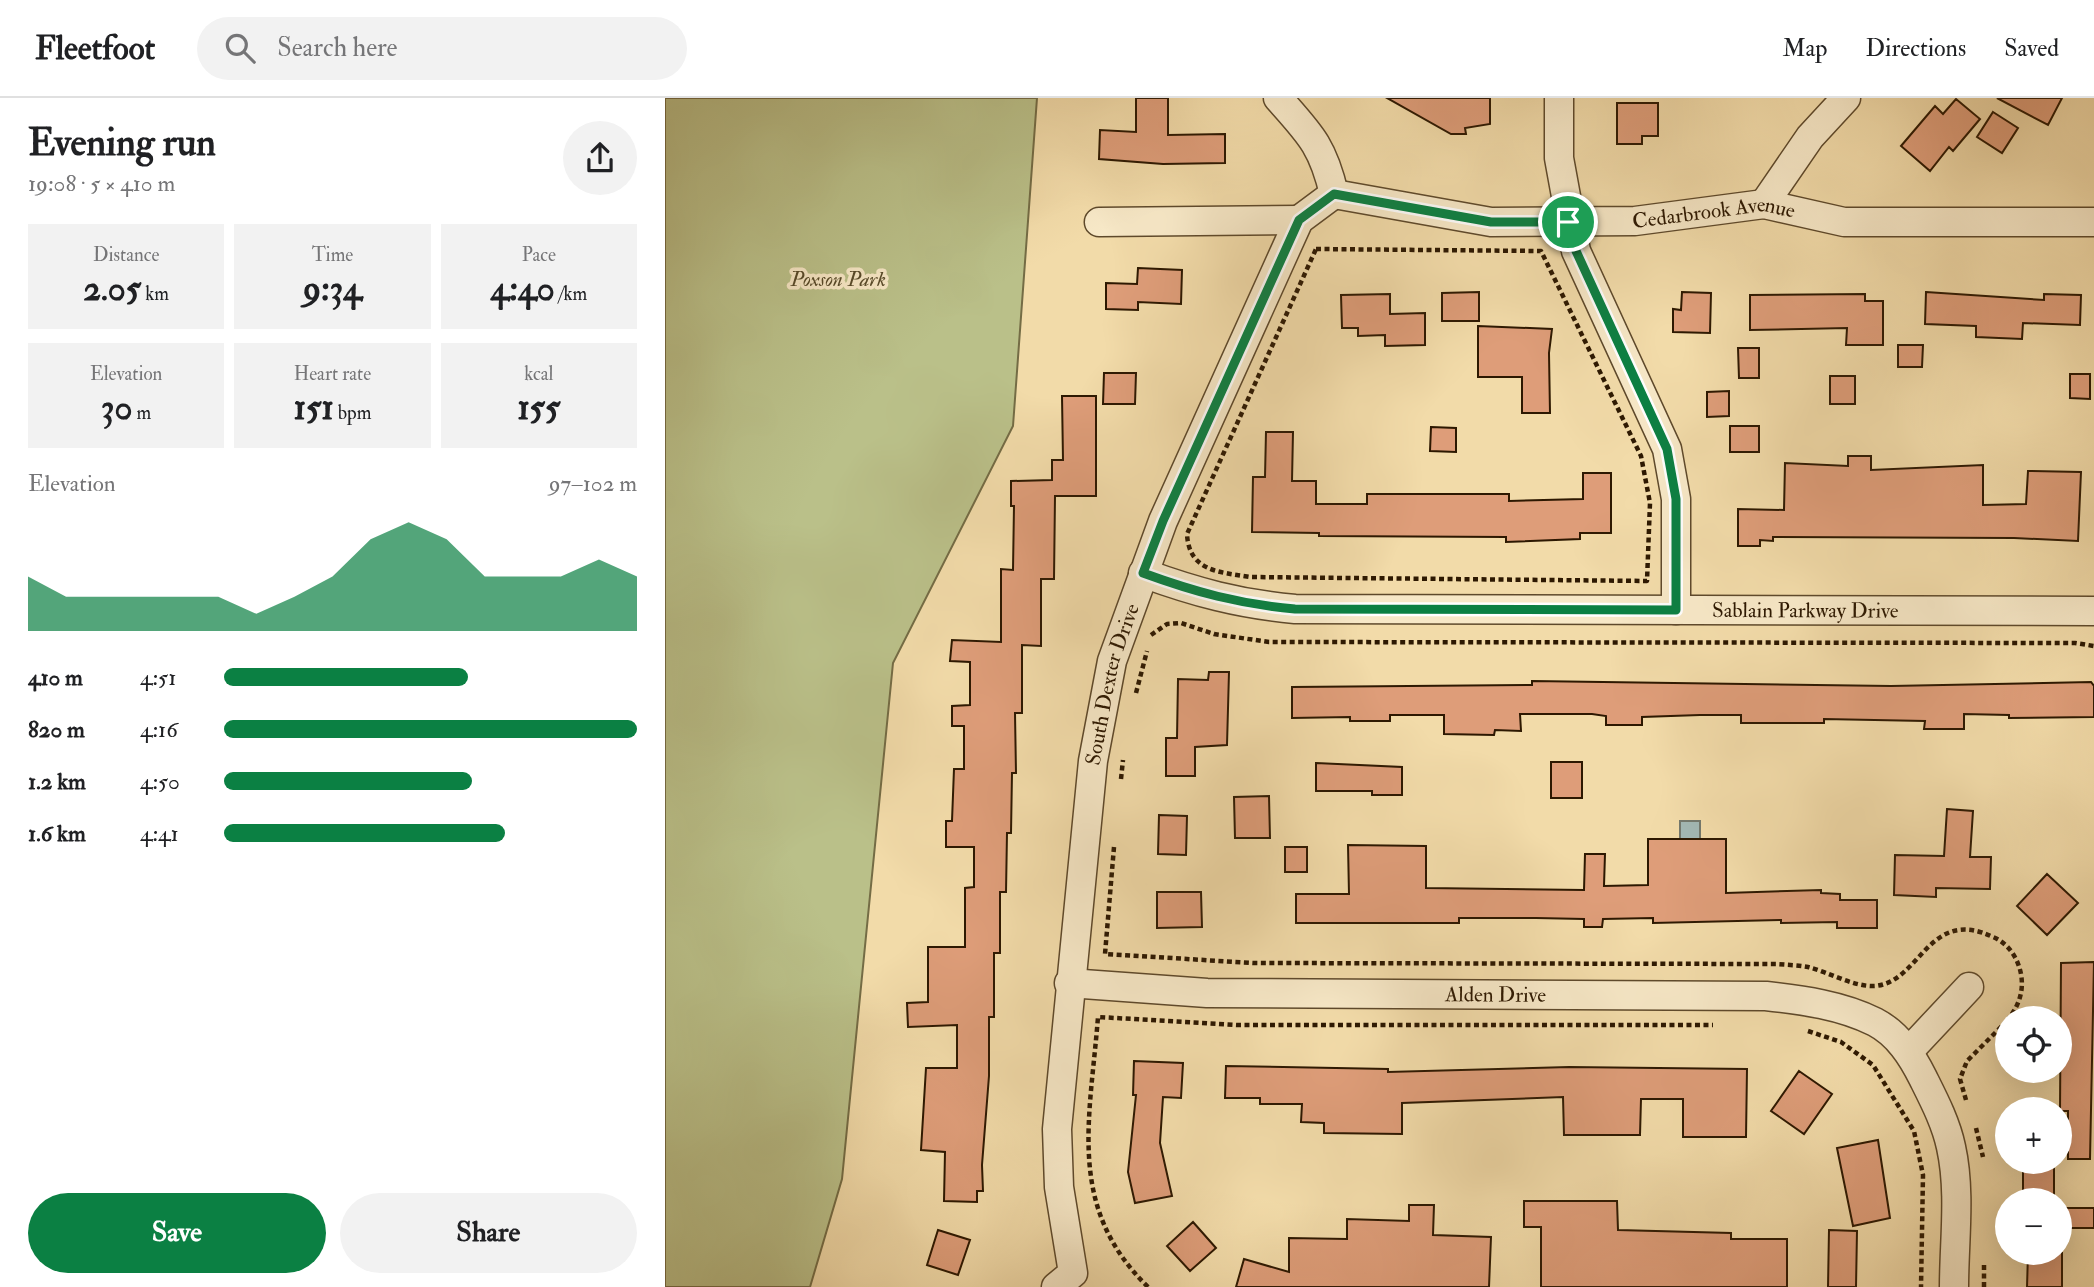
<!DOCTYPE html>
<html lang="en">
<head>
<meta charset="utf-8">
<style>
	:root { --surface:#fff; --page:#f2f2f2; --text:#202124; --muted:#757577; --line:#e0e0e0; --accent:#0b8043 }
	body { margin:0; font-family:"IM FELL Double Pica",serif; background:var(--page); color:var(--text); height:100vh; display:flex; flex-direction:column; font-size:26px; white-space:nowrap }
	* { box-sizing:border-box; margin:0 }
	p { font-size:23px; color:var(--muted) }
	.icon { flex:none; width:38px; height:38px; fill:none; stroke:currentColor; stroke-width:2; stroke-linecap:round; stroke-linejoin:round }
	.map { position:relative; flex:1; overflow:hidden }
	.drawer { display:flex; flex-direction:column; background:var(--surface); width:665px }
	.drawer>* { flex:none }
	.controls { position:absolute; left:1330px; top:908px; display:grid; gap:14px }
	.controls a { display:grid; place-items:center; width:77px; height:77px; border-radius:50%; background:var(--surface); box-shadow:0 7px 28px #0002; font-size:35px }
	.pin { position:absolute; display:grid; place-items:center; width:60px; height:60px; color:#fff; margin:-30px; border:4px solid #fff; border-radius:50%; box-shadow:0 2px 7px #0007 }
	.round { display:grid; place-items:center; flex:none; width:74px; height:74px; border-radius:37px; background:var(--page) }
	.headline { display:flex; align-items:center; justify-content:space-between; height:119px; padding:0 28px }
	h1 { font-size:38px; font-weight:800; line-height:52px }
	.stats { display:grid; grid-template-columns:repeat(3,1fr); gap:10px; height:119px; padding:7px 28px }
	.stats div { display:grid; align-content:center; border-radius:0px; background:var(--page); text-align:center }
	.stats b { font-size:35px; font-weight:800 }
	.stats small { font-size:19px; font-weight:400 }
	.stats p { font-size:19px }
	.chart { height:196px; padding:14px 28px }
	.chart p { display:flex; justify-content:space-between }
	.chart svg { width:100%; height:126px; margin-top:7px; fill:var(--accent); opacity:.7 }
	.action { display:flex; gap:14px; margin-top:auto; padding:14px 28px }
	.action a { flex:1; height:80px; border-radius:42px; background:var(--accent); color:#fff; font-size:28px; font-weight:800; line-height:80px; text-align:center }
	.action a+a { background:var(--page); color:var(--text) }
	ul { padding:0 28px; list-style:none; font-size:23px }
	li { display:grid; grid-template-columns:112px 84px 1fr; align-items:center; height:52px }
	li i { height:18px; border-radius:9px; background:var(--accent) }
	header { display:flex; align-items:center; gap:42px; box-sizing:border-box; height:98px; padding:0 35px; background:var(--surface); border-bottom:2px solid var(--line) }
	header strong { font-size:33px }
	nav { display:flex; gap:38px; margin-inline-start:auto; font-size:24px }
	.search { width:490px; height:63px; background:var(--page); display:flex; align-items:center; gap:18px; box-sizing:border-box; padding:0 24px; border-radius:38px; color:var(--muted); font-size:26px }
	main { display:flex; flex:1; min-height:0 }
	.map>svg:first-child { display:block }
	.green { fill:#bac089; stroke:#746c45; stroke-width:2 }
	.water { fill:#a2b8b5; stroke:#73786d; stroke-width:2 }
	.building { fill:#de9d79; stroke:#2d1801; stroke-width:2 }
	.lines { fill:none; stroke-linecap:round; stroke-linejoin:round }
	.street-casing { stroke:#5e492b; stroke-width:31 }
	.path { stroke:#2d1801; stroke-width:4.5; stroke-dasharray:5 3.5; stroke-linecap:butt }
	.street { stroke:#f7e8c7; stroke-width:28 }
	.route-casing { stroke:#fff; stroke-width:14 }
	.route { stroke:#0b8043; stroke-width:9 }
	.labels { text-anchor:middle; stroke-width:7; stroke-linejoin:round; paint-order:stroke }
	.street-label { font-size:21px; fill:#2d1801; stroke:#f7e8c7 }
	.park-label { font-size:21px; font-style:italic; fill:#574a2a; stroke:#f7e8c7 }
</style>
</head>
<body>
<header>
<strong>Fleetfoot</strong>
<div class="search"><svg class="icon" aria-label="search" viewBox="0 0 24 24"><circle cx="10" cy="10" r="6"/><path d="M15 15l6 6"/></svg>Search here</div>
<nav><a>Map</a><a>Directions</a><a>Saved</a></nav>
</header>
<main>
<section class="drawer">
<div class="headline"><div><h1>Evening run</h1><p>19:08 · 5 × 410 m</p></div><a class="round"><svg class="icon" aria-label="share" viewBox="0 0 24 24"><path d="M12 15V3M7 8l5-5 5 5M5 13v7h14v-7"/></svg></a></div>
<div class="stats">
<div><p>Distance</p><b>2.05<small> km</small></b></div>
<div><p>Time</p><b>9:34</b></div>
<div><p>Pace</p><b>4:40<small> /km</small></b></div>
</div>
<div class="stats">
<div><p>Elevation</p><b>30<small> m</small></b></div>
<div><p>Heart rate</p><b>151<small> bpm</small></b></div>
<div><p>kcal</p><b>155</b></div>
</div>
<div class="chart"><p><span>Elevation</span>97–102 m</p>
<svg viewBox="0 0 160 44" preserveAspectRatio="none"><path d="M0 44V25L10 32L20 32L30 32L40 32L50 32L60 38L70 32L80 25L90 12L100 6L110 12L120 25L130 25L140 25L150 19L160 25V44z"/></svg>
</div>
<ul>
<li><b>410 m</b>4:51<i style="width:59%"></i></li>
<li><b>820 m</b>4:16<i style="width:100%"></i></li>
<li><b>1.2 km</b>4:50<i style="width:60%"></i></li>
<li><b>1.6 km</b>4:41<i style="width:68%"></i></li>
</ul>
<div class="action"><a>Save</a><a>Share</a></div>
</section>
<div class="map">
<svg width="1429" height="1189" viewBox="0 0 1429 1189">
	<rect width="100%" height="100%" fill="#f2dba9"/>
	<filter id="stains"><feTurbulence type="fractalNoise" baseFrequency=".00286" numOctaves="4"/><feColorMatrix values="0 0 0 0 .2 0 0 0 0 .09 0 0 0 0 .02 0 0 0 .5 -.17"/></filter>
	<radialGradient id="worn" r=".72"><stop offset=".6" stop-color="#630" stop-opacity="0"/><stop offset="1" stop-color="#630" stop-opacity=".3"/></radialGradient>
	<path class="green" d="M0 0H372L348 328 228 565 177 1081 145 1189H0Z"/>
	<path class="water" d="M1015 723H1035V763H1015Z"/>
	<path class="building" d="M471 0H503V37L560 36V65L498 66 434 61 435 32 471 34Z
		M722 0H825V26L800 30 801 36H786Z
		M1332 0H1397L1383 27Z
		M1291 1 1315 21 1288 53 1284 49 1265 73 1236 48 1270 8 1278 16Z
		M952 5H993V38H977V46H952Z
		M1328 14 1353 30 1337 55 1312 39Z
		M473 170 517 172 516 206 473 204V212L441 211V185L472 186Z
		M814 194V223H777V195Z
		M1017 194 1046 195 1045 235 1008 234V211L1016 212Z
		M1261 194 1379 202V196L1416 197 1415 227 1358 225 1357 241 1311 239V228L1260 226Z
		M725 196V216L760 215V247L720 248V237L693 238V230H677L676 197Z
		M1200 196V203H1218V247H1181L1182 230 1085 232V197Z
		M813 228 887 231 884 255 885 315H857V279H813Z
		M1233 247H1258L1257 269H1233Z
		M1073 250H1094V280H1074Z
		M439 275H471L470 306H438Z
		M1405 276H1425V301L1405 300Z
		M1165 278H1190V306H1165Z
		M1064 293V318L1042 319V294Z
		M397 298H431V398H390L389 481H376V548L357 547V615H350L351 675H347L346 735H342L341 794H335V855H329V919H324V978L317 1067 318 1093H312V1104L279 1103 280 1054 256 1052 261 970H292V927L243 929 242 905 263 904V849H300V790L309 789V749H281V723H287L289 671H299V628H287V608L305 607V564L285 563 287 542 336 544V471L348 472 349 408H346V383L387 382V362H398Z
		M1065 328H1094V354H1065Z
		M766 329 791 330V354L765 353Z
		M601 334H628L627 383H651V406H702V396H844V403L918 401V375H946V435H915V441L841 444V439L654 438V435L587 434 588 379H600Z
		M1183 358H1206V372L1318 367V407L1361 406 1363 373 1416 374 1413 443 1349 440 1108 439V443L1095 442V448H1073V411L1119 412 1120 365 1183 368Z
		M544 574H564L562 647 530 649V678H501V640H512L513 581 543 582Z
		M867 583 1226 588 1426 584 1429 588V619L1344 620V617L1299 616V631H1259L1260 623 1159 621V625H1076V617H1035L977 619V627H941V618L927 616H855L856 633 830 632 829 637 779 636V617H725V623H685V619L627 620V589L867 587Z
		M886 664H917V700H886Z
		M651 665 737 669V697H707V693H651Z
		M604 698 605 740H570L569 699Z
		M1282 711 1308 713 1305 759H1326L1325 791 1271 790V799L1229 797 1230 757 1279 758Z
		M494 717 522 718 521 757 493 756Z
		M983 741H1061V795L1156 792V795L1175 796V802H1212V830H1172V824L1116 825V822L988 825V820L938 821 937 829H919V821L871 820H794V825H631V796H684L683 747 761 748V790L919 792 920 756H940L939 788 983 787Z
		M620 749H642V774H620Z
		M1382 776 1413 805 1382 837 1352 808Z
		M492 794H536L537 829 492 830Z
		M1429 864 1425 1061H1403V1013H1395L1396 865Z
		M469 963 518 965 516 1000 498 999 495 1045 507 1098 470 1105 463 1074 471 997H468Z
		M561 968 723 971V974L904 969 1082 971 1081 1039H1018V1001H976L975 1037H899L898 999 737 1005V1036L659 1035V1025L636 1024 637 1006H595V1000H560Z
		M1134 973 1167 996 1139 1036 1106 1013Z
		M1213 1042 1225 1120 1188 1128 1172 1050Z
		M1358 1064H1389V1099H1358Z
		M859 1103H952L953 1132 1066 1135V1141H1122V1189H876V1129H859Z
		M744 1107H769L768 1137 826 1139 824 1189H571L579 1161 624 1174V1140L682 1141V1121L744 1123Z
		M1395 1110H1429V1130H1395Z
		M528 1124 551 1150 525 1173 502 1148Z
		M273 1132 305 1142 293 1177 262 1167Z
		M1164 1132 1192 1133 1191 1189H1163Z
		M1363 1155H1397V1189H1362Z"/>
	<g class="lines">
		<g class="street-casing">
			<g id="street">
				<path d="M613 0C645 36 658 48 669 96"/>
				<path d="M894 0V60L911 153 1002 351 1011 401V512"/>
				<path id="s1" d="M669 96 826 124 970 123 1099 106 1179 124H1429"/>
				<path d="M1099 106 1145 39 1181 0"/>
				<path d="M434 124 634 122"/>
				<path id="s2" d="M478 475C530 494 574 506 630 511L1429 513"/>
				<path id="s3" d="M404 885 542 895 1101 898C1137 902 1176 907 1210 924 1233 936 1247 958 1258 980 1269 1002 1281 1025 1286 1049 1296 1094 1289 1144 1289 1189"/>
				<path d="M1244 953 1304 889"/>
				<path id="s4" d="M391 1189 408 1175 394 1089 392 1031 428 663 447 563 498 423 634 122 669 96"/>
			</g>
		</g>
		<path class="path" d="M651 151 876 153 976 358 985 405 982 483 585 479C555 474 524 474 522 436Z
			M486 537 502 526 516 525 549 536 604 544 1410 545 1429 548
			M471 595 482 553
			M456 681 458 662
			M449 749 440 856 588 865 1111 866C1122 867 1133 867 1143 869 1164 874 1188 889 1210 888 1256 884 1263 808 1328 839 1343 845 1353 860 1356 876 1359 893 1354 907 1344 920
			M1143 933 1176 944 1208 967 1249 1033 1258 1077 1256 1189
			M1301 1002 1295 981 1302 963 1342 923
			M1311 1030 1318 1059
			M483 1189C401 1109 425 1022 433 919L573 927H1048
			M1319 1189V1165"/>
		<use href="#street" class="street"/>
	</g>
	<g class="lines">
		<g class="route-casing">
			<path id="route" d="M669 96 826 124H903L911 153 1002 351 1011 401V512L630 511C574 506 530 494 478 475L498 423 634 122Z"/>
		</g>
		<use href="#route" class="route"/>
	</g>
	<g class="labels">
		<g class="street-label">
			<text dy="7" stroke="none"><textPath href="#s1" startOffset="383">Cedarbrook Avenue</textPath></text>
			<text dy="7" stroke="none"><textPath href="#s2" startOffset="667">Sablain Parkway Drive</textPath></text>
			<text dy="7" stroke="none"><textPath href="#s4" startOffset="616">South Dexter Drive</textPath></text>
			<text dy="7" stroke="none"><textPath href="#s3" startOffset="427">Alden Drive</textPath></text>
		</g>
		<g class="park-label">
			<text x="173" y="188">Poxson Park</text>
		</g>
	</g>
	<rect width="100%" height="100%" filter="url(#stains)"/>
	<rect width="100%" height="100%" fill="url(#worn)"/>
</svg>
<div class="controls">
<a><svg class="icon" aria-label="locate" viewBox="0 0 24 24"><circle cx="12" cy="12" r="6"/><path d="M12 2v4M12 18v4M2 12h4M18 12h4"/></svg></a>
<a>+</a>
<a>−</a>
</div>
<div class="pin" style="left:903px;top:124px;background:#1e9e55"><svg class="icon" aria-label="arrive" viewBox="0 0 24 24"><path d="M6 21V4h12l-3 4 3 4H6"/></svg></div>
</div>
</main>
</body>
</html>
